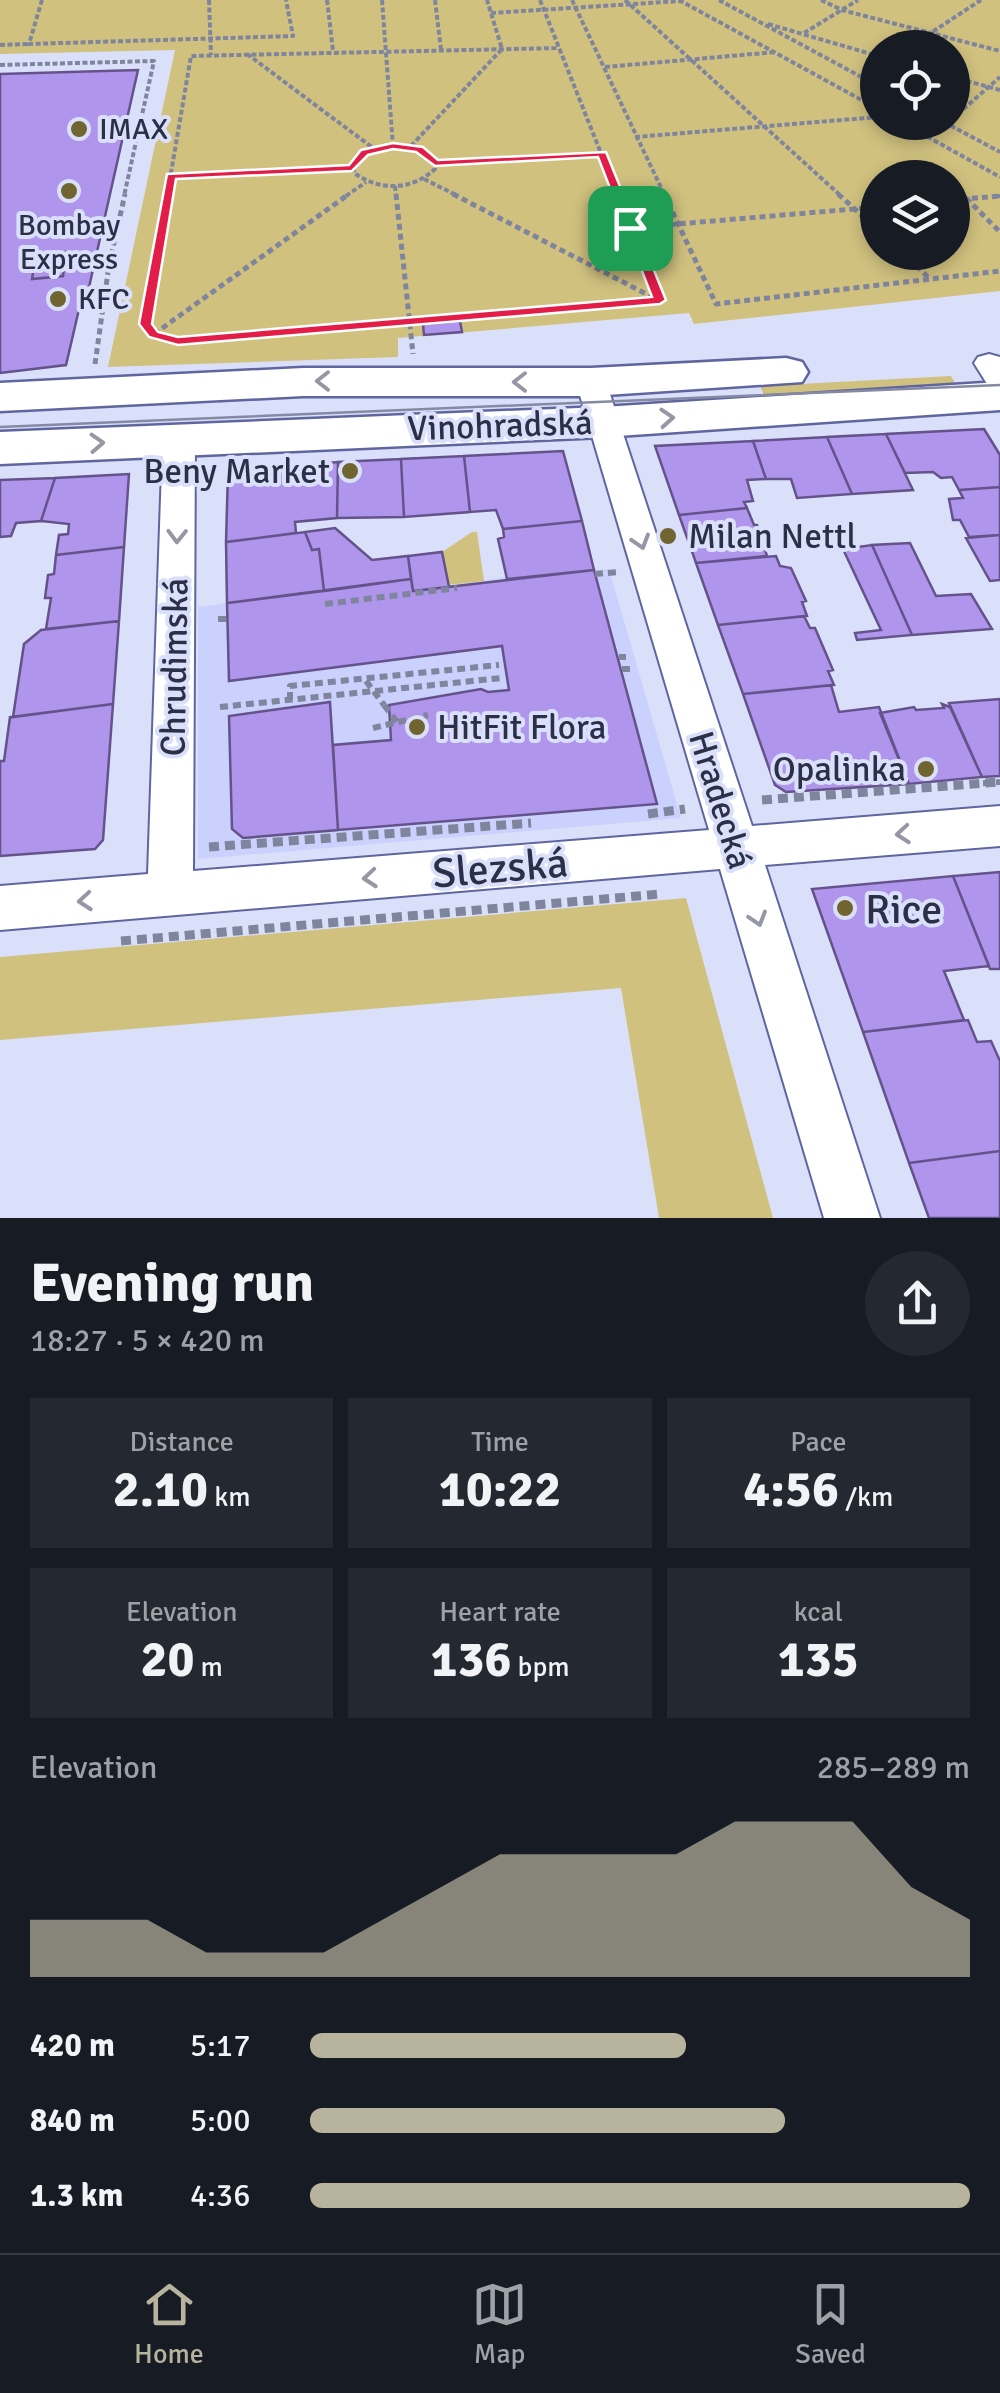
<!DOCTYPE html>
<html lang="en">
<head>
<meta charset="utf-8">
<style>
	:root { --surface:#171b24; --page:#242831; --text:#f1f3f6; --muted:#9ea1a6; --line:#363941; --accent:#b7b39d }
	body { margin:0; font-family:Signika,sans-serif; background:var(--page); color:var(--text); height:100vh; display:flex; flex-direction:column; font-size:38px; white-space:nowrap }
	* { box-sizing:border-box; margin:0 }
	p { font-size:32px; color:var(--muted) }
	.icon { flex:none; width:55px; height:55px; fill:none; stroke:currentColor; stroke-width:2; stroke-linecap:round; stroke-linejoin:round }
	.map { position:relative; height:1218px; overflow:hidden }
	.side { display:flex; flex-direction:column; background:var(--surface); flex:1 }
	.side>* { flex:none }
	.buttons { position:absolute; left:860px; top:30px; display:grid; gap:20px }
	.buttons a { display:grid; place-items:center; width:110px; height:110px; border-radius:50%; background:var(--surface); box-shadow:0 5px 15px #0003; font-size:50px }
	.pin { position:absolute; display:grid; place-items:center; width:85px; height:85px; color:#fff; margin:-42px; border-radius:20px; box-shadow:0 5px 15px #0006 }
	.round { display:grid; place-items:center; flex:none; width:105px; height:105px; border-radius:52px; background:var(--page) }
	.headline { display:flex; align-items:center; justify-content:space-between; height:170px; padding:0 30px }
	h1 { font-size:55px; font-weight:800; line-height:75px }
	.metrics { display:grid; grid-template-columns:repeat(3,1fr); gap:15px; height:170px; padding:10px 30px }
	.metrics div { display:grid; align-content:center; border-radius:0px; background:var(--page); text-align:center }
	.metrics b { font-size:50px; font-weight:800 }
	.metrics small { font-size:28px; font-weight:400 }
	.metrics p { font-size:28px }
	.chart { height:280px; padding:20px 30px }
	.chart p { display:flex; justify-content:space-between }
	.chart svg { width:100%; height:180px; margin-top:10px; fill:var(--accent); opacity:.7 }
	ul { padding:0 30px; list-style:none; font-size:32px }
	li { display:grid; grid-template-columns:160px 120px 1fr; align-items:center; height:75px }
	li i { height:25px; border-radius:12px; background:var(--accent) }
	.menu { display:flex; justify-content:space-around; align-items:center; height:140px; border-top:2px solid var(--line); background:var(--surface); font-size:28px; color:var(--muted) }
	.menu a { display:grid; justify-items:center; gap:5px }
	.menu .on { color:var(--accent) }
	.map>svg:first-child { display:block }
	.built { fill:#cad1fc }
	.green { fill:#d0c17f; fill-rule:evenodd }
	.building { fill:#af95ec; stroke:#64538b; stroke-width:2.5 }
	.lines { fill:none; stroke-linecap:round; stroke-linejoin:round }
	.minor-casing { stroke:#5f669f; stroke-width:4 }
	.secondary-casing { stroke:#5f669f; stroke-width:5 }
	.path-far3 { stroke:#80859e; stroke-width:4; stroke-dasharray:5 2.5; stroke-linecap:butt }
	.path-far2 { stroke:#80859e; stroke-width:5; stroke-dasharray:6 4; stroke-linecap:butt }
	.path-far1 { stroke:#80859e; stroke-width:6; stroke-dasharray:8 5; stroke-linecap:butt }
	.path { stroke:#80859e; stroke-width:9; stroke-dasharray:10 6; stroke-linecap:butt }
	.minor { fill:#fff; fill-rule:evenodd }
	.secondary { fill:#fff; fill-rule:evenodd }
	.tram { stroke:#8589a3; stroke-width:2.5 }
	.path-bridge { stroke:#80859e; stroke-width:6; stroke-dasharray:8 5; stroke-linecap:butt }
	.oneway { stroke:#9597a4 }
	.route { fill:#e11d48; stroke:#fff; stroke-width:2.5; fill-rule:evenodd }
	.poi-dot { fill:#706431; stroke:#dbe0fa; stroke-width:4 }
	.labels { text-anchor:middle; stroke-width:8; stroke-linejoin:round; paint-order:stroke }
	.far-poi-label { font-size:30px; fill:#2b2f48; stroke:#dbe0fa; text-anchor:start }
	.street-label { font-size:35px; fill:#2b2f48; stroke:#dbe0fa }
	.poi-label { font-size:35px; fill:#2b2f48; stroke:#dbe0fa; text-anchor:end }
	.near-street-label { font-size:42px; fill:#2b2f48; stroke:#dbe0fa }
	.near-poi-label { font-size:42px; fill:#2b2f48; stroke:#dbe0fa; text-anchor:start }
</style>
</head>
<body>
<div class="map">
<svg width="1000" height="1218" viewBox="0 0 1000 1218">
	<rect width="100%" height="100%" fill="#dbe0fa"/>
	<path class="built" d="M609 569 681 818 198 859V607L411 579 413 591 506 577Z"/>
	<path class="green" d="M0 0H1000V291L694 324 689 313 398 338V357L108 367 175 50 0 54ZM878 48H952V122H878ZM878 178H952V252H878Z
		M951 376 960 391 767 402 760 386Z
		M472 532H477L484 581 448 585 442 552Z
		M686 898 773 1218H659L621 988 0 1040V957Z"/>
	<path class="building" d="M138 70 85 305H80L66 365 0 373V74Z
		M67 252 63 268 34 266 36 255Z
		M34 266 64 268 63 276 32 279Z
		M460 321 462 332 424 335 423 324Z
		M984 429 1000 455V487L959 490 952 477 941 478 933 472 905 473 886 434Z
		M886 434 913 490 852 494 827 437Z
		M827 437 852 494 797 498 791 479H766L753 441Z
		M753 441 766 479 747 480 753 501 744 502 747 508 679 515 655 446Z
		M563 451 582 521 503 529 496 510 470 512 464 456Z
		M464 456 470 512 404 517 401 459Z
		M401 459 404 517 337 518 338 462Z
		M338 462 337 518 295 522 296 533 226 542 228 471Z
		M129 474 124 547 56 555 59 535 68 534 69 524 41 521 55 478Z
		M55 478 41 521 16 523 11 536 0 537V480Z
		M1000 487V535L969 537 960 520H953L949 499 963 498 959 490Z
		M747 508 754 525H757L767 556 696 563 679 515Z
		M582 521 594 570 507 579 498 539 504 537 503 529Z
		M335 528 372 560 408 556 411 579 324 591 319 549 312 550 305 532Z
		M305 532 312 550 319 549 324 591 227 603 226 542Z
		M1000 535V580L990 581 966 538Z
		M910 543 936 596 971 594 992 629 912 635 872 545Z
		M872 545 912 635 857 640 855 633 881 630 843 549Z
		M124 547 119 621 46 629 51 598H45L48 575 54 574 56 555Z
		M442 552 449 587 413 591 408 556Z
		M776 556 780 566 791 568 806 601 802 602 807 616 718 625 696 563Z
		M594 570 657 804 338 830 333 745 391 740 389 705 481 689 488 692 509 690 502 646 229 681 227 603 411 579 413 591Z
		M804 616 810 628H815L833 670 828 671 834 685 743 694 718 625Z
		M119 621 113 704 13 717 24 644 41 630Z
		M831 685 839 712 879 707 909 784 786 792 775 785 743 694Z
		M1000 699V776L982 777 949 703Z
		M330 702 338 830 243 838 232 829 229 716Z
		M113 704 103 840 95 849 0 856V761H4L10 717Z
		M942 704 950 707 982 777 909 784 880 713 914 707 916 710 944 708Z
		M1000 872V969H990L953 876Z
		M953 876 989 966 944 971 964 1020 863 1032 812 889Z
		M968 1020 977 1042 991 1041 1000 1061V1151L909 1163 863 1032Z
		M1000 1151V1218H929L909 1163Z"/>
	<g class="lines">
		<g class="minor-casing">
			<path id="minor" d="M989 354 1000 357V389L989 387 974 363 978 357Z
				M591 373 602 375 606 382 752 826 1000 806V846L765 865 880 1218H824L720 869 0 930V886L148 874 163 439 168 432 179 428 190 432 195 439 193 871 709 830 576 382 580 375Z"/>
		</g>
		<g class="secondary-casing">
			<path id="secondary" d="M786 358 802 362 808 372 802 382 591 396H303L0 411V383L303 368H591Z
				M1000 382V410L603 437 0 464V432L603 407Z"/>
		</g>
		<path class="path-far3" d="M42 0 29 44 293 36 286 0
			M209 0 211 55
			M327 0 333 51
			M382 0 393 146
			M435 0 441 50
			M540 0 618 196
			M572 0 665 196
			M625 0 841 196
			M679 0 878 109
			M719 0 878 86
			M821 0 842 10 1000 51
			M491 13 681 1
			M768 24 878 56
			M804 33 858 0
			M0 45 29 44
			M908 48 981 0
			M247 54 373 148
			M0 65 154 61 124 196
			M605 67 776 52
			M952 77 1000 90
			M863 78 878 67
			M952 119 1000 77
			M901 122 1000 177
			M944 122 1000 152
			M635 137 878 117
			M401 146 419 149 433 158 435 169C411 191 380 191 354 173L353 162 374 149Z
			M411 146 502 49 487 0
			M435 163 602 154
			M171 176 352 168
			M424 179 458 196
			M395 186 396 196
			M167 196 191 56 559 48
			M346 196 366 182
			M995 196H1000"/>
		<path class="path-far2" d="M167 194 145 324 154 334 178 341 659 300
			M396 194 413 354
			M453 194 658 300
			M617 194 659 300
			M664 194 716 304 1000 271
			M838 194 878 230
			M966 198 1000 232
			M952 200 1000 196
			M630 228 878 207
			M902 252 929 278
			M154 334 349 194
			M95 364 109 265 125 194"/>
		<path class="path-far1" d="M595 574 619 572
			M325 604 457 588
			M218 619H228
			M619 657H626
			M622 669H630
			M290 700V686L499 665
			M384 705 397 722
			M220 707 501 678
			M373 728 428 715
			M970 784 1000 782"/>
		<path class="path" d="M762 800 1000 782
			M648 814 685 809
			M209 847 531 823
			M121 941 661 894"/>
		<use href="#minor" class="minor"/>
		<use href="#secondary" class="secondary"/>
		<path class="tram" d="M0 427 1000 385"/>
		<path class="path-bridge" d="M366 681 384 705"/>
	</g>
	<defs><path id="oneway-chevron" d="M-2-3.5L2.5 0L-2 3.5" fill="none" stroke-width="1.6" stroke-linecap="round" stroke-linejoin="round" transform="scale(2.5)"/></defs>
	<g class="oneway">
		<use href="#oneway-chevron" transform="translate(323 381) rotate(180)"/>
		<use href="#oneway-chevron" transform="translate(520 382) rotate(-180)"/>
		<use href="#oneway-chevron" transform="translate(667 418) rotate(-4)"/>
		<use href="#oneway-chevron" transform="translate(97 443) rotate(-3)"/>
		<use href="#oneway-chevron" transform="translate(177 536) rotate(91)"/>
		<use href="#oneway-chevron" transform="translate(641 542) rotate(73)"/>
		<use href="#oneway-chevron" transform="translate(903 834) rotate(175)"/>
		<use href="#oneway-chevron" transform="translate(370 878) rotate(175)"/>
		<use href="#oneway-chevron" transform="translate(85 901) rotate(175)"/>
		<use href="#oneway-chevron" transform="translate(758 919) rotate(73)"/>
	</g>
	<path class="route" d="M393 143 423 147 438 160 606 152 666 300 660 304 178 345 149 337 139 324 167 174 349 165 361 150ZM393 149 416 152 435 166 598 157 652 297 178 337 158 332 152 324 176 179 352 171 368 155Z"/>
	<g class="poi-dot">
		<circle cx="79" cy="129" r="10"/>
		<circle cx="69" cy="191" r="10"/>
		<circle cx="58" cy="299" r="10"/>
		<circle cx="350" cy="471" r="10"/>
		<circle cx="668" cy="536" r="10"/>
		<circle cx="417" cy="727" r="10"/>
		<circle cx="926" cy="769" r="10"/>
		<circle cx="845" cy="908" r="10"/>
	</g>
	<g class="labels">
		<g class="far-poi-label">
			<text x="99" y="139">IMAX</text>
			<text x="69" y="235" text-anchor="middle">Bombay<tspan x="69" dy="34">Express</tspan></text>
			<text x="78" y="309">KFC</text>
		</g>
		<g class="street-label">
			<text transform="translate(500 425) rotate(-2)" y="12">Vinohradská</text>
			<text transform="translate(174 667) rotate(-89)" y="12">Chrudimská</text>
			<text transform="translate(721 800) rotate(73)" y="12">Hradecká</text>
		</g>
		<g class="poi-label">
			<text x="330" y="483">Beny Market</text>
			<text x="688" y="548" text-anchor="start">Milan Nettl</text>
			<text x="437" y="739" text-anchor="start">HitFit Flora</text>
			<text x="906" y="781">Opalinka</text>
		</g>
		<g class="near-street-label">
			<text transform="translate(500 867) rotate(-5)" y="15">Slezská</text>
		</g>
		<g class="near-poi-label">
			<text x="865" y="923">Rice</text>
		</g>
	</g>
</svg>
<div class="buttons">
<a><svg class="icon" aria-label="locate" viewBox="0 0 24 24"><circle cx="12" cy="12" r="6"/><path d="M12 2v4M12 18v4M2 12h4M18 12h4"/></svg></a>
<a><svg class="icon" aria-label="layers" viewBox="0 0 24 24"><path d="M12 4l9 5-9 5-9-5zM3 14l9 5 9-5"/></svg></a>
</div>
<div class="pin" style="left:630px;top:228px;background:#1e9e55"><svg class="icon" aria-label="arrive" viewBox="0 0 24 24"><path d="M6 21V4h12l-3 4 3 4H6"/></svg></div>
</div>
<section class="side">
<div class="headline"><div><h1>Evening run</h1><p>18:27 · 5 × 420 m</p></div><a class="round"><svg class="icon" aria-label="share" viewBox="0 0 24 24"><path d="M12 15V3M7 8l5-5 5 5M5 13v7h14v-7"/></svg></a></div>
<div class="metrics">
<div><p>Distance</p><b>2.10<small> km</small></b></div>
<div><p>Time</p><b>10:22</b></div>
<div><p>Pace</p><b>4:56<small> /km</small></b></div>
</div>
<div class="metrics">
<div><p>Elevation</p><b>20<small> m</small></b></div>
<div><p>Heart rate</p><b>136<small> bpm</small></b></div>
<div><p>kcal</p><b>135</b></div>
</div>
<div class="chart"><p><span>Elevation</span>285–289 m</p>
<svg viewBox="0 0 160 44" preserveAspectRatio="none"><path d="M0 44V30L10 30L20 30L30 38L40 38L50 38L60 30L70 22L80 14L90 14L100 14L110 14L120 6L130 6L140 6L150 22L160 30V44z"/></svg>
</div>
<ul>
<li><b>420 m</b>5:17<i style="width:57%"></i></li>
<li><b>840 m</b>5:00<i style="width:72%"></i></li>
<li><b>1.3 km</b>4:36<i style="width:100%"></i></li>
</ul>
</section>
<nav class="menu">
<a class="on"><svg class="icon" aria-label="home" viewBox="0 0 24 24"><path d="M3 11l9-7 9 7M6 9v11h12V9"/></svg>Home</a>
<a><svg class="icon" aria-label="map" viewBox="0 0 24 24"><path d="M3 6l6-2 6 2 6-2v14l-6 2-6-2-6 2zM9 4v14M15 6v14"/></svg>Map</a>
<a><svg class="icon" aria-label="saved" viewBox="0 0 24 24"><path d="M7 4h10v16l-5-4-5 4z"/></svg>Saved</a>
</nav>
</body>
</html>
